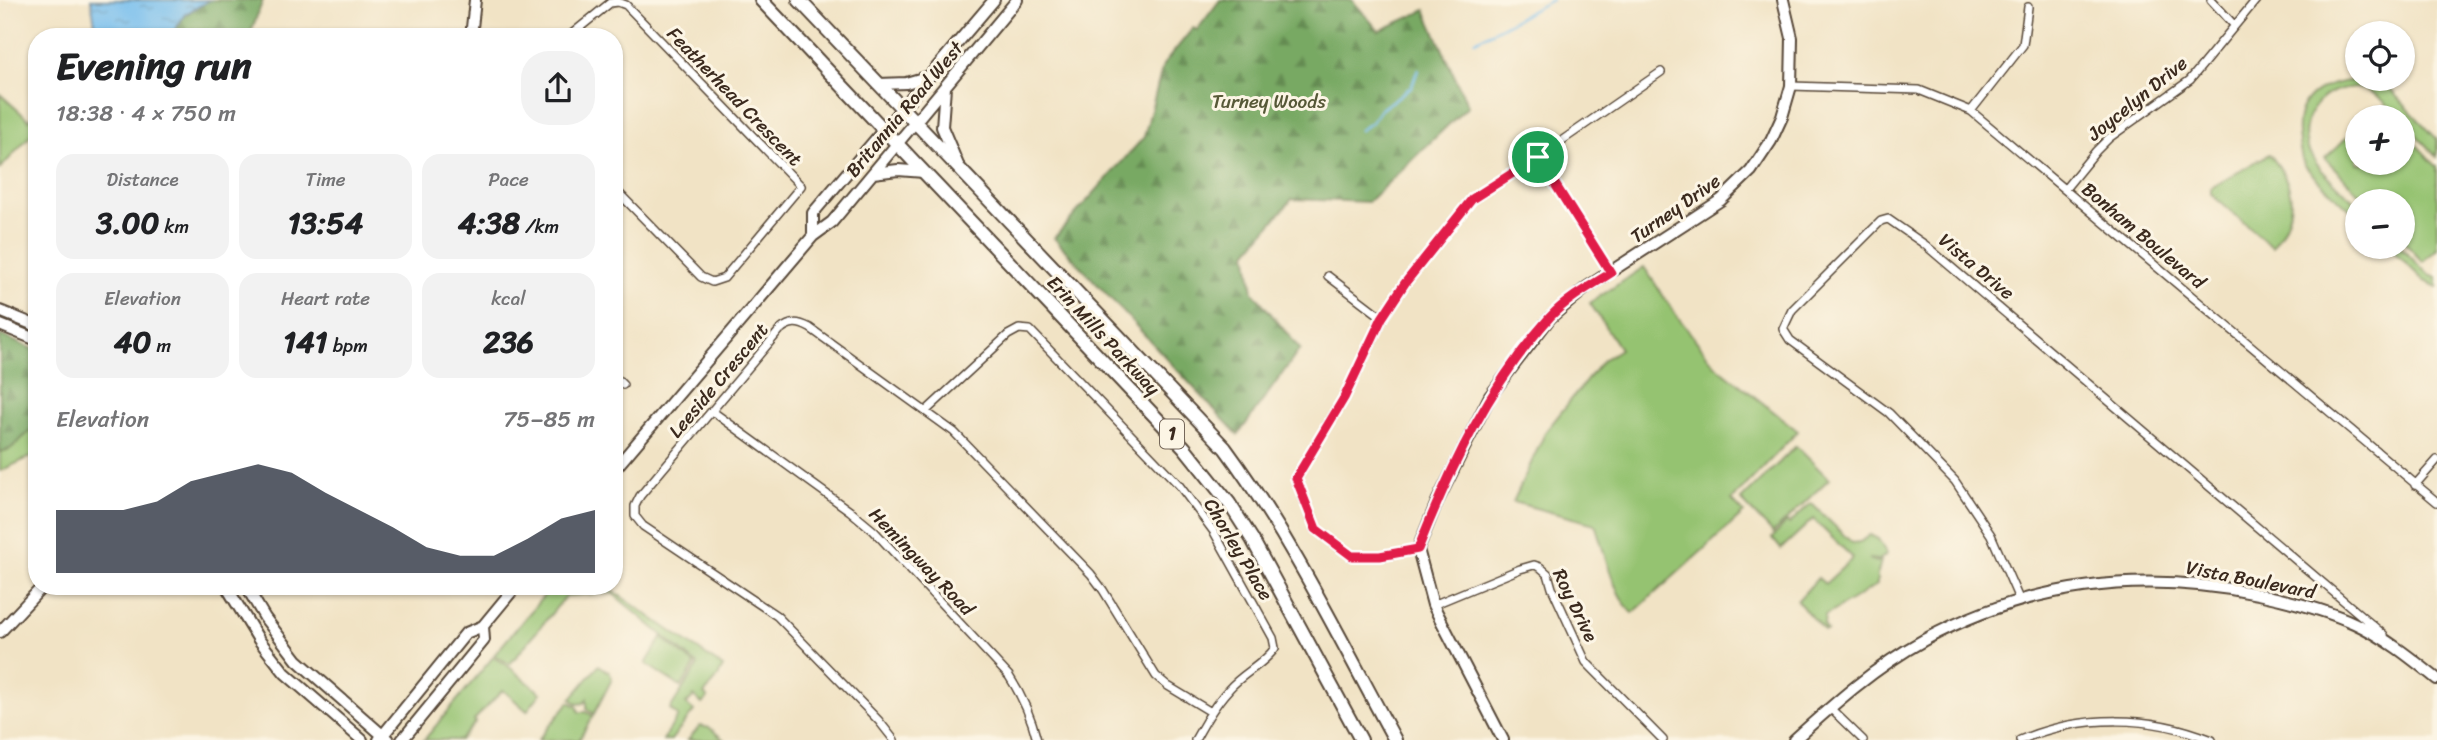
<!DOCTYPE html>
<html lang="en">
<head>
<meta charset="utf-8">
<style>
	:root { --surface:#fff; --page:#f2f2f2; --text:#202124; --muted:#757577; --accent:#111827 }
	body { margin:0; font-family:Sriracha,sans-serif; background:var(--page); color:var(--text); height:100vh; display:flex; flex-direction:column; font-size:26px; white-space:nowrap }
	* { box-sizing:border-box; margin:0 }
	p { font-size:23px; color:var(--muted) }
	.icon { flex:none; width:38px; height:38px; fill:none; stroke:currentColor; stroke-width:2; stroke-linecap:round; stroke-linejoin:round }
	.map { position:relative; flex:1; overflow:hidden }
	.panel { position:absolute; left:28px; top:28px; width:595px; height:567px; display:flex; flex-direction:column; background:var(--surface); border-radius:28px; box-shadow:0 2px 5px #0004 }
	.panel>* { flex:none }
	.fabs { position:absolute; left:2345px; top:21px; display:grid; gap:14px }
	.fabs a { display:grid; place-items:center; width:70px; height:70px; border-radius:50%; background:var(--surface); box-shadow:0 2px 5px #0004; font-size:35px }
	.pin { position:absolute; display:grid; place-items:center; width:60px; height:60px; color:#fff; margin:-30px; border:4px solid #fff; border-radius:50%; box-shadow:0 2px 7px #0007 }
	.round { display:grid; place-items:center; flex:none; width:74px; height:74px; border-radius:28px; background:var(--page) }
	.head { display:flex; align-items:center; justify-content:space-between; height:119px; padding:0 28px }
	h1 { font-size:38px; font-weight:700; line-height:52px }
	.stats { display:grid; grid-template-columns:repeat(3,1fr); gap:10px; height:119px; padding:7px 28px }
	.stats div { display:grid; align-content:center; border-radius:18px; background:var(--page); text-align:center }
	.stats b { font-size:30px; font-weight:700 }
	.stats small { font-size:19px; font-weight:400 }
	.stats p { font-size:19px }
	.chart { height:196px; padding:14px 28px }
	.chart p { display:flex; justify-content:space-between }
	.chart svg { width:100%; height:126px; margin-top:7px; fill:var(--accent); opacity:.7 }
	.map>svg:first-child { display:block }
	.green { fill:#95c371; stroke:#687648; stroke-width:2 }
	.forest { fill:url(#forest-firs); stroke:#5a6a40; stroke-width:2 }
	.water { fill:url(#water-ripples); stroke:#587486; stroke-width:2 }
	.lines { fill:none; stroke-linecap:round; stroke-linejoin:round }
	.stream { stroke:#76beee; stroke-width:2.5 }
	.street-casing { stroke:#564637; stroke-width:10 }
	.secondary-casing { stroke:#564637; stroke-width:14 }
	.primary-casing { stroke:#564637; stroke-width:16 }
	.street { stroke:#fff; stroke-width:7 }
	.secondary { stroke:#fff; stroke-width:10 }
	.primary { stroke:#fff; stroke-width:12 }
	.route-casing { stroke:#fff; stroke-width:14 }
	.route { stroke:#e11d48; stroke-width:9 }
	.labels { text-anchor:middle; stroke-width:6; stroke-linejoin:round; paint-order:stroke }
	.shield { fill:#fcf5e5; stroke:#75675a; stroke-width:2 }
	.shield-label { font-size:18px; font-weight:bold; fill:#3b2a1e }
	.street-label { font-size:19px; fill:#3b2a1e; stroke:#fcf5e5 }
	.park-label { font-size:19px; fill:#565837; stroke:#fcf5e5 }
</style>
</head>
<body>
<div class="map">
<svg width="2437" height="740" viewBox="0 0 2437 740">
	<defs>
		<pattern id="forest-firs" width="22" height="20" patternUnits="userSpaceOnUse" patternTransform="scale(1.75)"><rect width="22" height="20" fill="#78a963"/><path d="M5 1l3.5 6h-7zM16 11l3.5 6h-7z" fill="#648a51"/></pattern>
		<pattern id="water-ripples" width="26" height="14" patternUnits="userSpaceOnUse" patternTransform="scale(1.75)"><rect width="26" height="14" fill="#76beee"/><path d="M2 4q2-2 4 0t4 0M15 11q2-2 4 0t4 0" fill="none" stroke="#629bc0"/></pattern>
	</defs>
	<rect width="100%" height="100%" fill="#fcf5e5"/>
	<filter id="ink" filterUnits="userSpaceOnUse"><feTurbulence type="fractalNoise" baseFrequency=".0143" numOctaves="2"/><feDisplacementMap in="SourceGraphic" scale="14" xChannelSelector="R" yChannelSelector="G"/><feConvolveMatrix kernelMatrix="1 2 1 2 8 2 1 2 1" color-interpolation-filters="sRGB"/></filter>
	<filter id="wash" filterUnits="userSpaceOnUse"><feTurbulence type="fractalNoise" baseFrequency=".00686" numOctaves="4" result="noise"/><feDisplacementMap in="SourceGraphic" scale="28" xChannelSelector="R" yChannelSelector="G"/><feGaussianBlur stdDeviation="1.57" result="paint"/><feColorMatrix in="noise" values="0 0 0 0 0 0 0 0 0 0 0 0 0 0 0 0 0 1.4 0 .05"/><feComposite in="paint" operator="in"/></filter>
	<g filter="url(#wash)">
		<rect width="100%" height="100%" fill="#f1e3c5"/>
		<path class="green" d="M2380 79 2437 139V157L2403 121V117H2399C2389 107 2380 94 2365 90 2332 79 2297 112 2307 146 2314 169 2341 187 2357 203V216C2346 205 2308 174 2303 162 2300 153 2299 143 2298 134 2294 84 2343 79 2380 79Z
			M0 94 29 120 37 112V128L0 169Z
			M2357 128V163H2403V130L2437 167V249L2423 262 2403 241V201H2366L2325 158Z
			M2269 154C2297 186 2298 212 2272 247L2211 194V188Z
			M2389 247H2400L2429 275 2437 278V287L2424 281Z
			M1644 267 1674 312 1715 365 1798 431 1732 500 1744 513 1633 613C1613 596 1604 549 1595 524L1513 502 1546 431 1603 360 1620 349 1590 303Z
			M37 425V454L0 471V452L10 449Z
			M1796 446 1829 479 1773 533 1741 500Z
			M1811 503 1852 543 1860 542 1870 535 1878 539 1887 554 1879 560 1869 559 1877 562 1881 561 1877 576V585L1825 616 1824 625 1827 631H1824L1797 601 1818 578 1825 584 1853 558 1813 519 1781 549 1772 538 1787 522 1789 524Z
			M552 586H606L723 667 716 680 704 694 708 698 702 704 694 696 686 704 694 711 671 740H663L678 716 670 709 698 665 612 593 566 596 510 664 494 655Z
			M662 637 695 665 681 687 646 664Z
			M493 657 508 666 541 693 527 711 503 690 474 720 476 722 460 740H424Z
			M599 665 609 672 612 679 594 714 587 709V699L584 703 578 704 571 699Z
			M569 702 577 706 579 712H586L593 716 579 740H538Z
			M700 726 710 728 724 740H688Z"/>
		<path class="forest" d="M210 0H263L249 37 194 35 162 37 174 31 185 15Z
			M1220 0H1352L1379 31 1425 10 1468 106 1368 202 1292 199 1247 252 1253 292 1300 349 1238 435 1054 238 1144 137 1163 65 1193 28 1197 30Z
			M0 335 37 351V425L10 449 0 452Z"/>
		<path class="water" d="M91 0H210L185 14 174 31 162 37H97Z"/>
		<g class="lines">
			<path class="stream" d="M1475 41 1552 0
				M1360 130 1371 123 1380 110 1412 86 1418 69"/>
		</g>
	</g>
	<g filter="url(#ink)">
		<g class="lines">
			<g class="street-casing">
				<path id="street" d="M2211 0 2234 25
					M337 30 340 37
					M568 37 610 3 618 2 626 5 801 186 724 278 712 282 701 277 614 188
					M1791 86 1919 90 1971 111 2437 502
					M1971 111 2023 45 2028 7
					M1538 157 1611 273
					M2065 189 2096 151 2109 138 2190 80 2256 0
					M1328 276 1383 318
					M614 376 623 385
					M712 411 850 511 874 531 1009 676C1022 696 1031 716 1037 740
					M926 411 1008 335 1019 329 1030 330 1179 485 1214 532 1273 638 1275 648C1263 665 1243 673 1229 689 1215 704 1205 722 1195 740
					M2415 485 2437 460
					M1418 549 1380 556H1351L1316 529 1296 478 1344 398 1383 318 1405 283 1472 199 1538 157 1661 72
					M458 586 463 588 467 586
					M2019 599 1991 535 1955 481 1889 413 1790 340 1783 329 1792 310 1881 221 1888 219 1924 244 2384 635
					M1433 605 1520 569 1534 565 1540 567 1548 574 1552 588 1586 662 1663 740
					M1830 708 1863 740
					M894 740 879 721 777 616 643 526 635 516V506L640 496 780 330C791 321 798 322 810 328L954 432 1091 574 1103 590 1156 676 1168 686 1211 712
					M2020 740C2082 714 2151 715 2212 740"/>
			</g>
			<g class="secondary-casing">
				<path id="secondary" d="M471 37 475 0
					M879 84 906 83 930 76
					M945 87 942 127 958 165
					M873 173 898 170 924 172
					M813 236V213L994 0
					M0 311 37 326
					M0 325 37 340
					M614 470 813 236 832 222 1017 0
					M226 586 259 640 285 673 362 740
					M246 586 265 618 297 660 388 740
					M0 632 43 586
					M379 740 466 633 483 626 516 586
					M402 740 484 640 483 626
					M1503 740 1433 605 1418 549 1437 502 1490 396 1550 318 1587 287 1721 200 1751 171 1771 141 1782 117 1791 86 1792 38 1783 0
					M1794 740C1835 703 1875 667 1924 640 2029 583 2142 570 2258 594 2291 601 2323 609 2354 623 2385 637 2411 658 2437 679"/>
			</g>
			<g class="primary-casing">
				<path id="primary" d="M761 0 1184 447 1229 503 1252 539 1361 740
					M799 0 1225 448C1292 539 1341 641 1395 740"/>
			</g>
			<use href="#street" class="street"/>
			<use href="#secondary" class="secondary"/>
			<use href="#primary" class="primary"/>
		</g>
	</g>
	<g class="lines" filter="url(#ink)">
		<g class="route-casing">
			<path id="route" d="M1538 157 1611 273C1590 286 1567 299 1550 317 1490 384 1451 466 1418 549L1380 556H1352L1316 529 1296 478 1344 398 1382 318 1405 283 1472 199Z"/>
		</g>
		<use href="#route" class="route"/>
	</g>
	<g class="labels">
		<rect class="shield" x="1160" y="419.5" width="24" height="29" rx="5"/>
		<g class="shield-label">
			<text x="1172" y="440">1</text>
		</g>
		<g class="street-label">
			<text transform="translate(735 96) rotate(46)" y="7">Featherhead Crescent</text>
			<text transform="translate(2137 98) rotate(-39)" y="7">Joycelyn Drive</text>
			<text transform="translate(904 109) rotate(-50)" y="7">Britannia Road West</text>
			<text transform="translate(1675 208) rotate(-35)" y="7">Turney Drive</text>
			<text transform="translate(2144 235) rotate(40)" y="7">Bonham Boulevard</text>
			<text transform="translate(1977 266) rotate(40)" y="7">Vista Drive</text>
			<text transform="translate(1104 335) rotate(47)" y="7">Erin Mills Parkway</text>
			<text transform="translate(718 380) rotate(-50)" y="7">Leeside Crescent</text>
			<text transform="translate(1239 549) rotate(59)" y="7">Chorley Place</text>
			<text transform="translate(922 561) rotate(46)" y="7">Hemingway Road</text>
			<text transform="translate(2251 579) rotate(11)" y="7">Vista Boulevard</text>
			<text transform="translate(1576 605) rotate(64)" y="7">Roy Drive</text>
		</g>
		<g class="park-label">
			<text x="1269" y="108">Turney Woods</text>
		</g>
	</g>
</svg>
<div class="fabs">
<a><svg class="icon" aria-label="locate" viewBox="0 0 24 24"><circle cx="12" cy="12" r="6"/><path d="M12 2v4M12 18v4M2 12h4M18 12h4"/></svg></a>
<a>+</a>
<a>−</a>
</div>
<div class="pin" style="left:1538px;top:157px;background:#1e9e55"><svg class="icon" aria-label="arrive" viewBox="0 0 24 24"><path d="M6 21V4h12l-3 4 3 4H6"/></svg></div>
<section class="panel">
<div class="head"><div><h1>Evening run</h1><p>18:38 · 4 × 750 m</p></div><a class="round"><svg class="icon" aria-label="share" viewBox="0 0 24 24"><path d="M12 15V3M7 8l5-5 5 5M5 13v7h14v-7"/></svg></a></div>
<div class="stats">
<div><p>Distance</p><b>3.00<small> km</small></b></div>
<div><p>Time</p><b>13:54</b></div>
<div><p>Pace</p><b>4:38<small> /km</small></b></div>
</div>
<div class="stats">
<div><p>Elevation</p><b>40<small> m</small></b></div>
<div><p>Heart rate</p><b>141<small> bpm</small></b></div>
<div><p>kcal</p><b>236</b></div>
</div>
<div class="chart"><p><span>Elevation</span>75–85 m</p>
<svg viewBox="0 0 160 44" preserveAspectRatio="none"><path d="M0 44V22L10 22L20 22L30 19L40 12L50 9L60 6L70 9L80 16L90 22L100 28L110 35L120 38L130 38L140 32L150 25L160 22V44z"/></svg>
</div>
</section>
</div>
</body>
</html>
